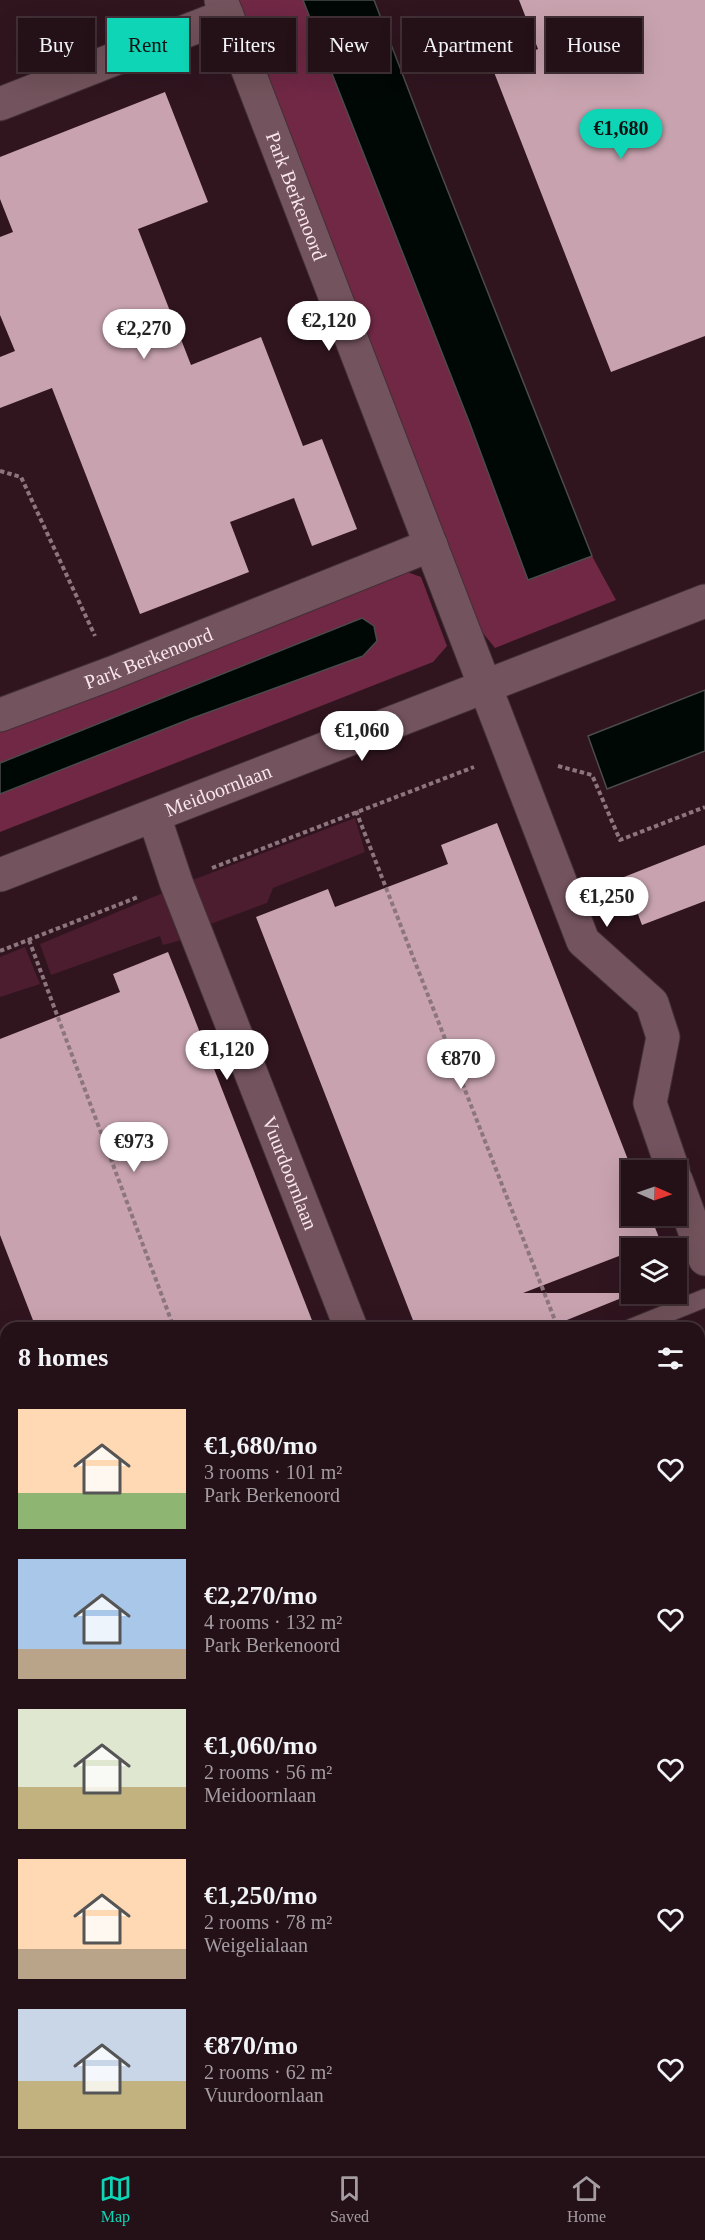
<!DOCTYPE html>
<meta charset="utf-8">
<style>
body{margin:0;font-family:"Times New Roman",serif;background:#2c1920;color:#f1f3f6;height:100vh;display:flex;flex-direction:column;font-size:22px;white-space:nowrap}
*{box-sizing:border-box;margin:0}
p{font-size:20px;color:#a39da1}
.icon{flex:none;width:33px;height:33px;fill:none;stroke:currentColor;stroke-width:2;stroke-linecap:round;stroke-linejoin:round}
.map{position:relative;flex:1;overflow:hidden}
.side{position:absolute;left:0px;top:1322px;width:705px;height:836px;display:flex;flex-direction:column;background:#241017;border-radius:18px 18px 0 0;box-shadow:0 6px 24px #0002,0 0 0 2px #413036}
.side>*{flex:none}
.banner{position:absolute;left:18px;top:18px;width:669px;height:54px;display:flex;gap:12px}
.needle{width:39px;rotate:92deg}
.buttons{position:absolute;left:621px;top:1160px;display:grid;gap:12px}
.buttons a{display:grid;place-items:center;width:66px;height:66px;border-radius:0px;background:#241017;box-shadow:0 6px 24px #0002,0 0 0 2px #413036;font-size:30px}
.price{position:absolute;translate:-50% -51px;padding:0 14px;border-radius:21px;background:#fff;color:#222;font-size:20px;line-height:39px;filter:drop-shadow(0 2px 3px #0008)}
.price::after{content:'';position:absolute;left:50%;top:36px;width:18px;height:14px;margin-left:-9px;background:inherit;clip-path:polygon(0 0,100% 0,50% 100%)}
.price.selected{background:#0ed5b5;color:#111}
ul{padding:0;list-style:none}
li{display:flex;align-items:center;gap:18px;height:150px;padding:0 18px}
li span{display:grid;place-items:center;flex:none;width:168px;height:120px;border-radius:0px;color:#555}
li>.icon{margin-inline-start:auto}
span .icon{width:72px;height:72px;fill:#fffc;stroke-width:1}
li b{font-size:26px}
h2{display:flex;justify-content:space-between;align-items:center;height:72px;padding:0 18px;font-size:26px}
.tag{padding:0 21px;border-radius:0px;background:#241017;box-shadow:0 6px 24px #0002,0 0 0 2px #413036;font-size:21px;line-height:54px}
.tag.selected{background:#0ed5b5;color:#111}
.tab-bar{display:flex;justify-content:space-around;align-items:center;height:84px;border-top:2px solid #413036;background:#241017;font-size:16px;color:#a39da1}
.tab-bar a{display:grid;justify-items:center;gap:3px}
.tab-bar .selected{color:#0ed5b5}
.map>svg:first-child{display:block}
</style>
<div class="map">
<svg width="705" height="2156" viewBox="0 0 705 2156">
<rect width="100%" height="100%" fill="#30151f"/>
<path fill="#4c1c2f" d="M355,818L365,852L273,888L267,903L208,925L190,881Z
M163,893L182,940L163,945L160,936L51,975L40,944Z
M25,947L40,984L0,997V957Z"/>
<path fill="#702845" d="M239,0H303L470,424L528,580L592,556L616,600L495,648L482,632Z
M402,570L421,577L447,646L433,662L0,832V728Z
M705,1795V1946L699,1950V1798Z
M225,2151H399L392,2156H212Z"/>
<path fill="#000806" stroke="#4b4b4b" stroke-width="1.5" d="M303,0H374L430,146L592,556L528,580L470,424Z
M362,618L374,626L377,641L363,656L190,719L0,794V763Z
M705,690V751L607,789L588,736Z
M705,2125V2151L698,2156H663L670,2151H699V2130Z"/>
<path fill="#c8a3af" d="M519,0H705V336L611,372L492,67L538,49Z
M165,92L208,202L138,229L191,365L261,337L303,446L322,439L357,529L312,546L294,498L230,522L249,572L140,614L52,388L0,408V357L15,351L0,315V237L13,232L0,199V157Z
M497,823L632,1170V1215H650L660,1240L638,1248H632V1251L523,1293H628L629,1295L547,1328H416L256,917L328,889L335,907L448,864L441,845Z
M705,845V901L642,925L624,877Z
M168,952L188,1002L315,1328H36L0,1235V1039L120,992L113,974Z"/>
<g fill="none" stroke-linecap="round" stroke-linejoin="round">
<defs>
<path id="service" d="M631,1328L705,1298
M0,2113L6,2110"/>
<g id="minor">
<path id="s1" d="M221,0L583,941L652,1003L663,1037L650,1103L673,1170"/>
<path d="M0,104L227,15"/>
<path id="s2" d="M0,715L112,673L431,545"/>
<path id="s3" d="M154,816L176,882L351,1328"/>
<path d="M676,1180L705,1259"/>
<path d="M0,1400L6,1415"/>
<path d="M699,1769L705,1767"/>
<path d="M140,2156L153,2151"/>
</g>
<g id="tertiary">
<path id="s4" d="M0,875L705,601"/>
</g>
</defs>
<use href="#service" stroke="#433036" stroke-width="20"/>
<use href="#minor" stroke="#433036" stroke-width="35"/>
<use href="#tertiary" stroke="#433036" stroke-width="35"/>
<path stroke="#8d757e" stroke-width="4" stroke-dasharray="4.5 3" stroke-linecap="butt" d="M0,471L21,477L95,636
M558,766L592,775L620,840L705,807
M356,811L558,1328
M212,868L474,767
M29,940L174,1328
M0,951L138,897
M0,1517L6,1515
M699,1892L705,1887
M0,1926L6,1942
M279,2151L281,2156
M314,2156L322,2151"/>
<use href="#service" stroke="#73535d" stroke-width="18"/>
<use href="#minor" stroke="#73535d" stroke-width="33"/>
<use href="#tertiary" stroke="#73535d" stroke-width="33"/>
<path stroke="#988189" stroke-width="1.5" d="M699,2038L705,2033
M699,2072L705,2068
M525,2156L532,2151
M574,2156L582,2151"/>
</g>
<g text-anchor="middle" stroke-width="6" stroke-linejoin="round" paint-order="stroke">
<g font-size="20" fill="#f9e6ec" stroke="#30151f">
<text dy="7" stroke="none"><textPath href="#s1" startOffset="210">Park Berkenoord</textPath></text>
<text dy="7" stroke="none"><textPath href="#s2" startOffset="159">Park Berkenoord</textPath></text>
<text dy="7" stroke="none"><textPath href="#s4" startOffset="234">Meidoornlaan</textPath></text>
<text dy="7" stroke="none"><textPath href="#s3" startOffset="382">Vuurdoornlaan</textPath></text>
</g>
</g>
</svg>
<div class="buttons">
<a><svg class="needle" viewBox="-14 -14 28 28"><path d="M0-13l5 13h-10z" fill="#e53935"/><path d="M0 13l5-13h-10z" fill="#a39da1"/></svg></a>
<a><svg class="icon" aria-label="layers" viewBox="0 0 24 24"><path d="M12 4l9 5-9 5-9-5zM3 14l9 5 9-5"/></svg></a>
</div>
<b class="price selected" style="left:621px;top:160px">€1,680</b>
<b class="price" style="left:329px;top:352px">€2,120</b>
<b class="price" style="left:144px;top:360px">€2,270</b>
<b class="price" style="left:362px;top:762px">€1,060</b>
<b class="price" style="left:607px;top:928px">€1,250</b>
<b class="price" style="left:227px;top:1081px">€1,120</b>
<b class="price" style="left:461px;top:1090px">€870</b>
<b class="price" style="left:134px;top:1173px">€973</b>
<div class="banner">
<a class="tag">Buy</a>
<a class="tag selected">Rent</a>
<a class="tag">Filters</a>
<a class="tag">New</a>
<a class="tag">Apartment</a>
<a class="tag">House</a>
</div>
<section class="side">
<h2>8 homes<svg class="icon" aria-label="filters" viewBox="0 0 24 24"><path d="M4 7h16M4 17h16"/><circle cx="9" cy="7" r="2"/><circle cx="15" cy="17" r="2"/></svg></h2>
<ul>
<li><span style="background:linear-gradient(#ffd9b3 70%,#8fb573 0)"><svg class="icon" aria-label="home" viewBox="0 0 24 24"><path d="M3 11l9-7 9 7M6 9v11h12V9"/></svg></span><div><b>€1,680/mo</b><p>3 rooms · 101 m²</p><p>Park Berkenoord</p></div><svg class="icon" aria-label="heart" viewBox="0 0 24 24"><path d="M12 20l-8-8c-3-5 5-10 8-4 3-6 11-1 8 4z"/></svg></li>
<li><span style="background:linear-gradient(#a9c7e8 75%,#b9a48a 0)"><svg class="icon" aria-label="home" viewBox="0 0 24 24"><path d="M3 11l9-7 9 7M6 9v11h12V9"/></svg></span><div><b>€2,270/mo</b><p>4 rooms · 132 m²</p><p>Park Berkenoord</p></div><svg class="icon" aria-label="heart" viewBox="0 0 24 24"><path d="M12 20l-8-8c-3-5 5-10 8-4 3-6 11-1 8 4z"/></svg></li>
<li><span style="background:linear-gradient(#dfe7d0 65%,#c2b280 0)"><svg class="icon" aria-label="home" viewBox="0 0 24 24"><path d="M3 11l9-7 9 7M6 9v11h12V9"/></svg></span><div><b>€1,060/mo</b><p>2 rooms · 56 m²</p><p>Meidoornlaan</p></div><svg class="icon" aria-label="heart" viewBox="0 0 24 24"><path d="M12 20l-8-8c-3-5 5-10 8-4 3-6 11-1 8 4z"/></svg></li>
<li><span style="background:linear-gradient(#ffd9b3 75%,#b9a48a 0)"><svg class="icon" aria-label="home" viewBox="0 0 24 24"><path d="M3 11l9-7 9 7M6 9v11h12V9"/></svg></span><div><b>€1,250/mo</b><p>2 rooms · 78 m²</p><p>Weigelialaan</p></div><svg class="icon" aria-label="heart" viewBox="0 0 24 24"><path d="M12 20l-8-8c-3-5 5-10 8-4 3-6 11-1 8 4z"/></svg></li>
<li><span style="background:linear-gradient(#c9d6e8 60%,#c2b280 0)"><svg class="icon" aria-label="home" viewBox="0 0 24 24"><path d="M3 11l9-7 9 7M6 9v11h12V9"/></svg></span><div><b>€870/mo</b><p>2 rooms · 62 m²</p><p>Vuurdoornlaan</p></div><svg class="icon" aria-label="heart" viewBox="0 0 24 24"><path d="M12 20l-8-8c-3-5 5-10 8-4 3-6 11-1 8 4z"/></svg></li>
</ul>
</section>
</div>
<nav class="tab-bar">
<a class="selected"><svg class="icon" aria-label="map" viewBox="0 0 24 24"><path d="M3 6l6-2 6 2 6-2v14l-6 2-6-2-6 2zM9 4v14M15 6v14"/></svg>Map</a>
<a><svg class="icon" aria-label="saved" viewBox="0 0 24 24"><path d="M7 4h10v16l-5-4-5 4z"/></svg>Saved</a>
<a><svg class="icon" aria-label="home" viewBox="0 0 24 24"><path d="M3 11l9-7 9 7M6 9v11h12V9"/></svg>Home</a>
</nav>
